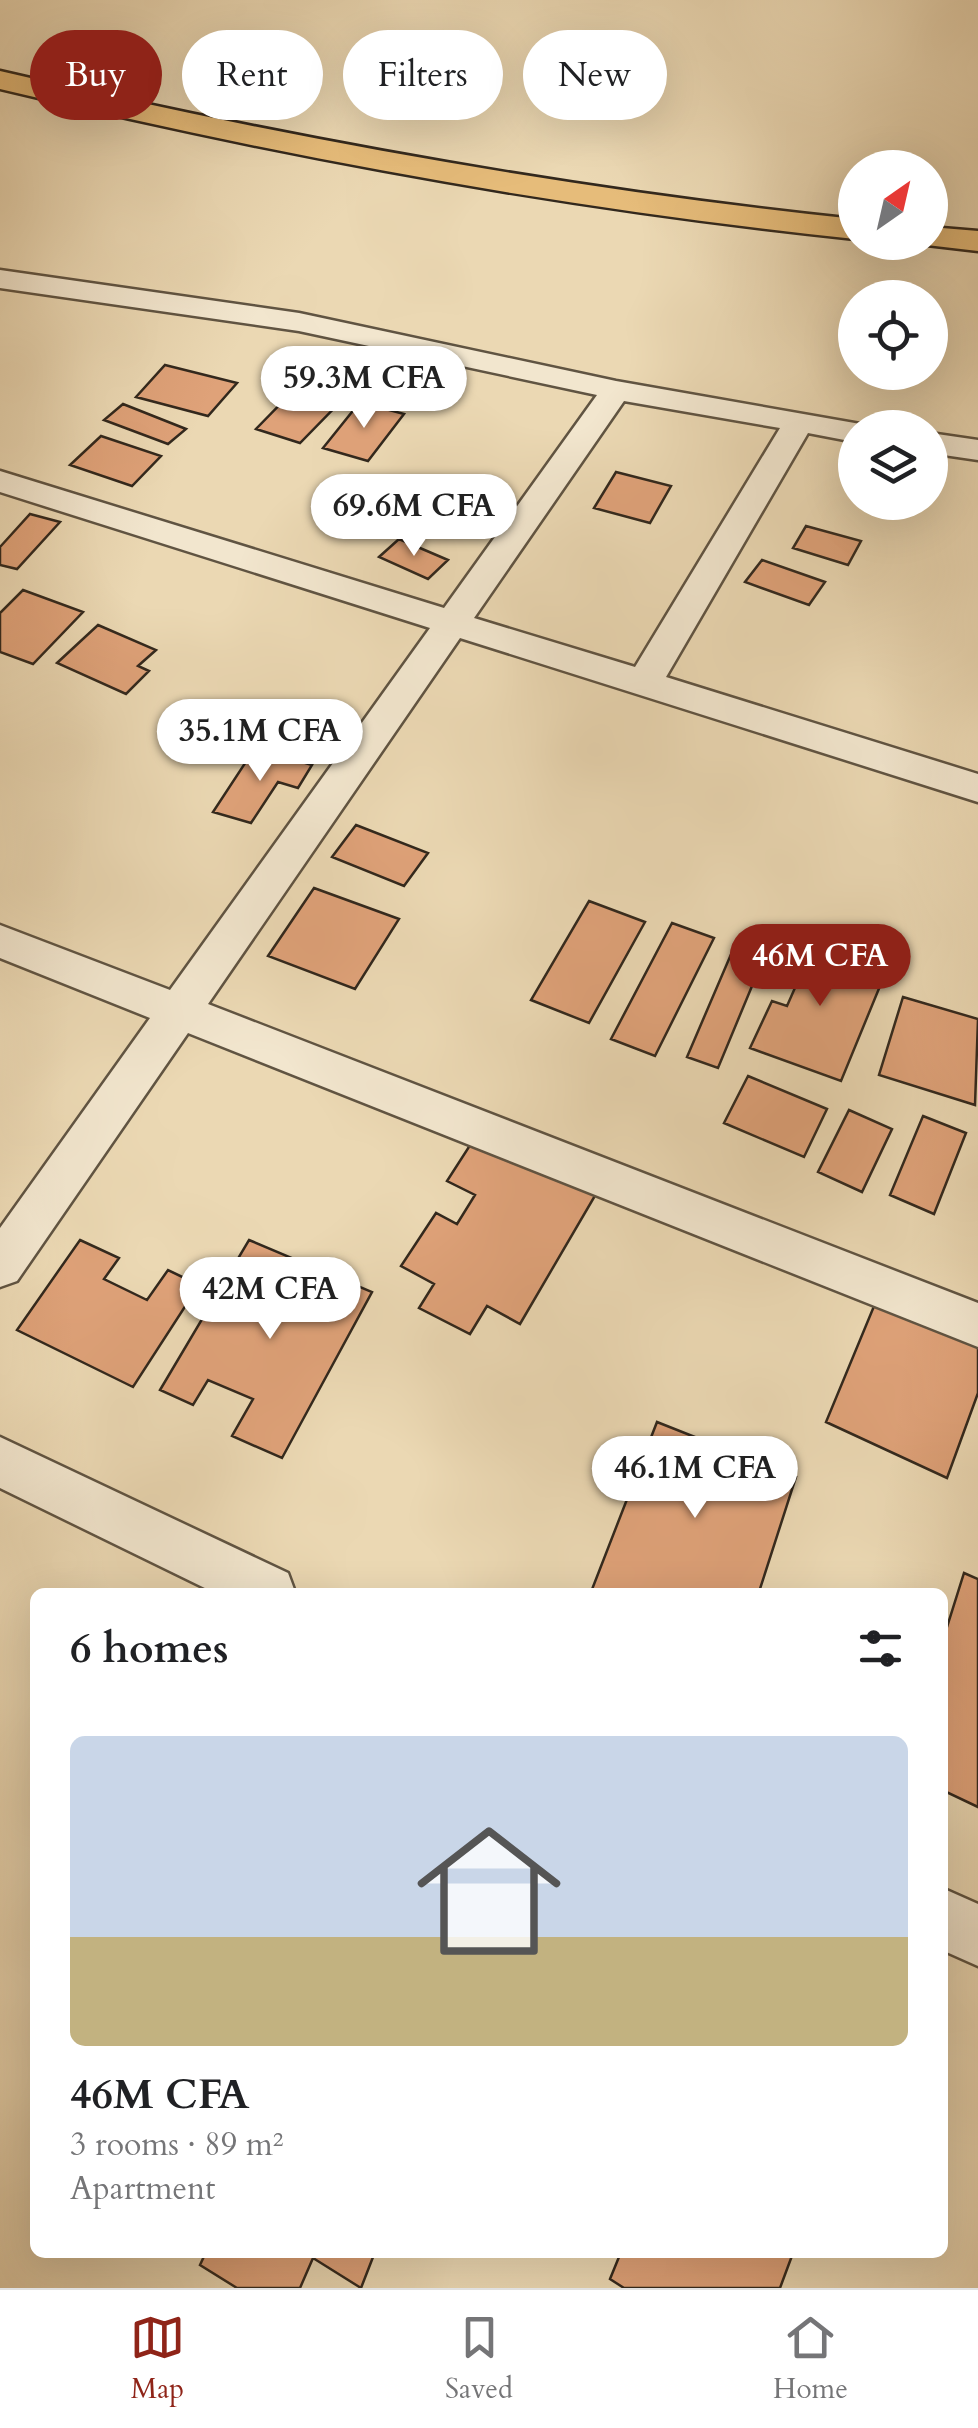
<!DOCTYPE html>
<meta charset="utf-8">
<style>
body{margin:0;font-family:Cardo,serif;background:#f2f2f2;color:#202124;height:100vh;display:flex;flex-direction:column;font-size:38px;white-space:nowrap}
*{box-sizing:border-box;margin:0}
p{font-size:32px;color:#757577}
.icon{flex:none;width:55px;height:55px;fill:none;stroke:currentColor;stroke-width:2;stroke-linecap:round;stroke-linejoin:round}
.map{position:relative;flex:1;overflow:hidden}
.details{position:absolute;left:30px;top:1588px;width:918px;height:670px;display:flex;flex-direction:column;background:#fff;border-radius:15px;box-shadow:0 10px 40px #0002}
.details>*{flex:none}
.hud{position:absolute;left:30px;top:30px;width:920px;height:90px;display:flex;gap:20px}
.needle{width:65px;rotate:34deg}
.fabs{position:absolute;left:838px;top:150px;display:grid;gap:20px}
.fabs a{display:grid;place-items:center;width:110px;height:110px;border-radius:50%;background:#fff;box-shadow:0 10px 40px #0002;font-size:50px}
.price{position:absolute;translate:-50% -85px;padding:0 22px;border-radius:35px;background:#fff;color:#222;font-size:32px;line-height:65px;filter:drop-shadow(0 2px 5px #0008)}
.price::after{content:'';position:absolute;left:50%;top:60px;width:30px;height:22px;margin-left:-15px;background:inherit;clip-path:polygon(0 0,100% 0,50% 100%)}
.price.active{background:#8f2418;color:#fff}
ul{padding:0;list-style:none}
li{display:grid;align-content:center;gap:20px;height:530px;padding:0 40px}
li+li{border-top:2px solid #e0e0e0}
li span{display:grid;place-items:center;height:310px;border-radius:15px;color:#555}
li>.icon{margin-inline-start:auto}
span .icon{width:180px;height:180px;fill:#fffc;stroke-width:1}
li b{font-size:42px}
h2{display:flex;justify-content:space-between;align-items:center;height:120px;padding:0 40px;font-size:42px}
.pill{padding:0 35px;border-radius:45px;background:#fff;box-shadow:0 10px 40px #0002;font-size:35px;line-height:90px}
.pill.active{background:#8f2418;color:#fff}
.tabs{display:flex;justify-content:space-around;align-items:center;height:140px;border-top:2px solid #e0e0e0;background:#fff;font-size:28px;color:#757577}
.tabs a{display:grid;justify-items:center;gap:5px}
.tabs .active{color:#8f2418}
.map>svg:first-child{display:block}
</style>
<div class="map">
<svg width="978" height="2288" viewBox="0 0 978 2288">
<rect width="100%" height="100%" fill="#ebd8b3"/>
<filter id="stains"><feTurbulence type="fractalNoise" baseFrequency=".002" numOctaves="4"/><feColorMatrix values="0 0 0 0 .2 0 0 0 0 .09 0 0 0 0 .02 0 0 0 .5 -.17"/></filter>
<radialGradient id="worn" r=".72"><stop offset=".6" stop-color="#630" stop-opacity="0"/><stop offset="1" stop-color="#630" stop-opacity=".3"/></radialGradient>
<path fill="#dfa279" stroke="#32281d" stroke-width="2.5" d="M165,365L237,383L208,416L136,397Z
M300,384L344,398L300,443L256,429Z
M360,402L404,414L368,461L323,448Z
M123,404L186,429L168,444L104,420Z
M101,436L161,456L132,486L70,465Z
M616,472L671,486L650,523L594,508Z
M30,514L60,522L17,569L0,565V547Z
M806,526L861,541L848,565L793,548Z
M399,539L448,560L428,579L379,557Z
M762,560L825,582L809,605L745,582Z
M23,590L83,612L33,664L0,652V613Z
M98,625L156,650L138,666L149,671L126,694L57,663Z
M255,748L312,765L298,788L278,782L251,823L213,812Z
M356,825L428,853L404,886L332,857Z
M314,888L399,919L355,989L268,956Z
M589,901L645,922L589,1023L531,1000Z
M672,923L714,938L655,1056L611,1039Z
M793,937L887,969L841,1081L750,1048L772,1001L787,1006L798,981L776,973Z
M732,952L762,962L718,1068L687,1057Z
M903,997L978,1019L975,1105L879,1075Z
M748,1076L827,1109L804,1157L724,1123Z
M849,1110L892,1129L862,1192L818,1172Z
M923,1116L966,1133L934,1214L890,1195Z
M483,1125L603,1182L520,1324L487,1306L470,1334L419,1308L434,1284L401,1266L436,1213L457,1224L475,1195L447,1181Z
M80,1240L119,1258L104,1279L147,1300L168,1270L199,1285L133,1387L17,1330Z
M249,1240L372,1292L282,1458L232,1436L253,1399L208,1380L193,1405L160,1390Z
M889,1270L978,1309V1393L947,1478L826,1422Z
M657,1422L796,1477L759,1592H591Z
M964,1573L978,1579V1807L942,1790V1643Z
M206,2252H375L361,2288L313,2258L300,2288H237L200,2265Z
M621,2252H791L793,2253L780,2288H624L610,2279Z"/>
<g fill="none" stroke-linecap="round" stroke-linejoin="round">
<defs>
<path id="street" d="M0,270L299,313L616,381L866,425L855,428V442L808,433L666,677L978,774V802L460,638L208,1004L978,1303V1347L188,1033L17,1281L0,1287V1228L150,1018L0,958V925L170,990L430,628L0,492V471L444,608L597,395L299,331L0,288ZM624,401L780,428L635,667L474,618Z
M930,433L978,440V460L930,453Z
M0,1437L288,1573L295,1592H213L0,1488Z
M942,1888L978,1904V1966L942,1950Z"/>
<path id="highway" d="M0,71C283,137 566,189 855,219V239C566,209 283,157 0,89Z
M930,227L978,231V251L918,244L930,242Z"/>
</defs>
<use href="#street" stroke="#605442" stroke-width="5"/>
<use href="#highway" stroke="#32281d" stroke-width="5"/>
<use href="#street" fill="#f2e6ce" fill-rule="evenodd"/>
<use href="#highway" fill="#e6bc7a" fill-rule="evenodd"/>
</g>
<rect width="100%" height="100%" filter="url(#stains)"/>
<rect width="100%" height="100%" fill="url(#worn)"/>
</svg>
<div class="fabs">
<a><svg class="needle" viewBox="-14 -14 28 28"><path d="M0-13l5 13h-10z" fill="#e53935"/><path d="M0 13l5-13h-10z" fill="#757577"/></svg></a>
<a><svg class="icon" aria-label="locate" viewBox="0 0 24 24"><circle cx="12" cy="12" r="6"/><path d="M12 2v4M12 18v4M2 12h4M18 12h4"/></svg></a>
<a><svg class="icon" aria-label="layers" viewBox="0 0 24 24"><path d="M12 4l9 5-9 5-9-5zM3 14l9 5 9-5"/></svg></a>
</div>
<b class="price" style="left:364px;top:431px">59.3M CFA</b>
<b class="price" style="left:414px;top:559px">69.6M CFA</b>
<b class="price" style="left:260px;top:784px">35.1M CFA</b>
<b class="price active" style="left:820px;top:1009px">46M CFA</b>
<b class="price" style="left:270px;top:1342px">42M CFA</b>
<b class="price" style="left:695px;top:1521px">46.1M CFA</b>
<div class="hud">
<a class="pill active">Buy</a>
<a class="pill">Rent</a>
<a class="pill">Filters</a>
<a class="pill">New</a>
</div>
<section class="details">
<h2>6 homes<svg class="icon" aria-label="filters" viewBox="0 0 24 24"><path d="M4 7h16M4 17h16"/><circle cx="9" cy="7" r="2"/><circle cx="15" cy="17" r="2"/></svg></h2>
<ul>
<li><span style="background:linear-gradient(#c9d6e8 65%,#c2b280 0)"><svg class="icon" aria-label="home" viewBox="0 0 24 24"><path d="M3 11l9-7 9 7M6 9v11h12V9"/></svg></span><div><b>46M CFA</b><p>3 rooms · 89 m²</p><p>Apartment</p></div></li>
</ul>
</section>
</div>
<nav class="tabs">
<a class="active"><svg class="icon" aria-label="map" viewBox="0 0 24 24"><path d="M3 6l6-2 6 2 6-2v14l-6 2-6-2-6 2zM9 4v14M15 6v14"/></svg>Map</a>
<a><svg class="icon" aria-label="saved" viewBox="0 0 24 24"><path d="M7 4h10v16l-5-4-5 4z"/></svg>Saved</a>
<a><svg class="icon" aria-label="home" viewBox="0 0 24 24"><path d="M3 11l9-7 9 7M6 9v11h12V9"/></svg>Home</a>
</nav>
